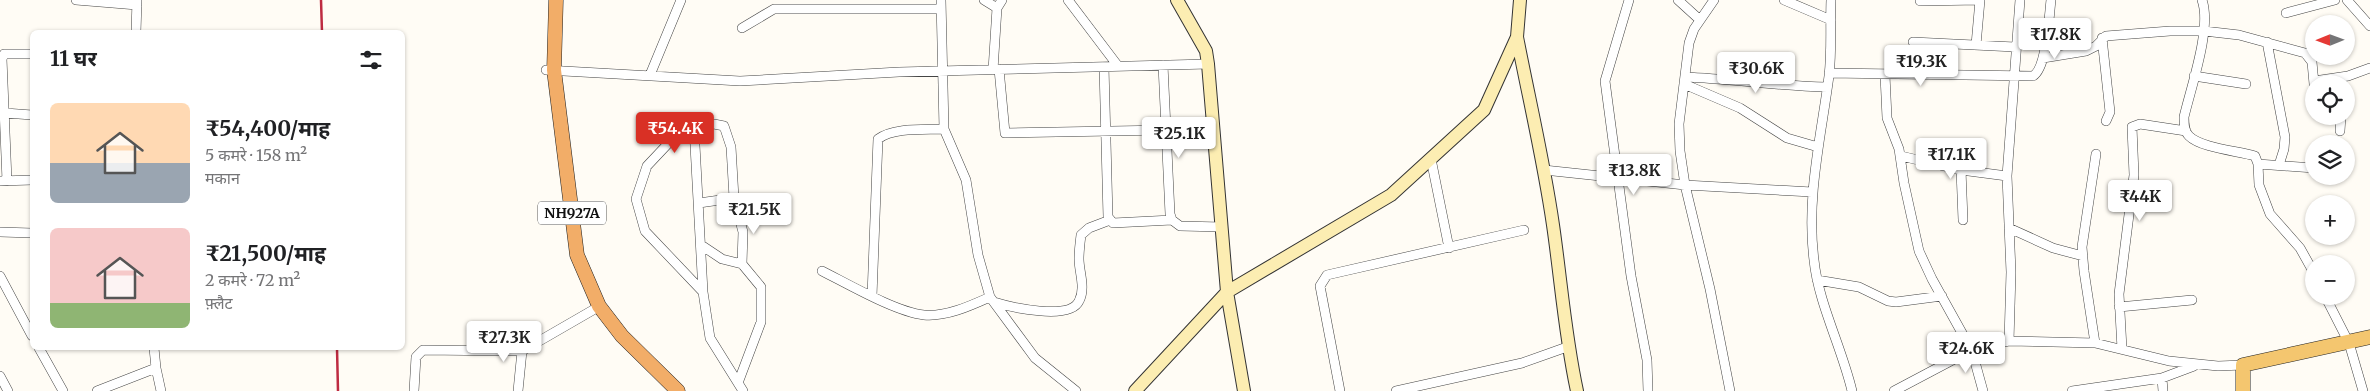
<!DOCTYPE html>
<html lang="hi">
<meta charset="utf-8">
<style>
body{margin:0;font-family:Merriweather,"Noto Sans Devanagari",serif;background:#f6f6f6;color:#202124;height:100vh;display:flex;flex-direction:column;font-size:19px;white-space:nowrap}
*{box-sizing:border-box;margin:0}
p{font-size:16px;color:#757577}
.icon{flex:none;width:28px;height:28px;fill:none;stroke:currentColor;stroke-width:2;stroke-linecap:round;stroke-linejoin:round}
.map{position:relative;flex:1;overflow:hidden}
.sheet{position:absolute;left:30px;top:30px;width:375px;height:320px;display:flex;flex-direction:column;background:#fff;border-radius:8px;box-shadow:0 1px 4px #0004}
.sheet>*{flex:none}
.needle{width:32px;rotate:269deg}
.buttons{position:absolute;left:2305px;top:15px;display:grid;gap:10px}
.buttons a{display:grid;place-items:center;width:50px;height:50px;border-radius:50%;background:#fff;box-shadow:0 1px 4px #0004;font-size:25px}
.price{position:absolute;translate:-50% -42px;padding:0 11px;border-radius:5px;background:#fff;color:#222;font-size:16px;line-height:32px;filter:drop-shadow(0 1px 2px #0008)}
.price::after{content:'';position:absolute;left:50%;top:30px;width:15px;height:11px;margin-left:-8px;background:inherit;clip-path:polygon(0 0,100% 0,50% 100%)}
.price.on{background:#d93025;color:#fff}
ul{padding:0;list-style:none}
li{display:flex;align-items:center;gap:15px;height:125px;padding:0 20px}
li span{display:grid;place-items:center;flex:none;width:140px;height:100px;border-radius:8px;color:#555}
li>.icon{margin-inline-start:auto}
span .icon{width:60px;height:60px;fill:#fffc;stroke-width:1}
li b{font-size:21px}
h2{display:flex;justify-content:space-between;align-items:center;height:60px;padding:0 20px;font-size:21px}
.map>svg:first-child{display:block}
</style>
<div class="map">
<svg width="2370" height="391" viewBox="0 0 2370 391">
<rect width="100%" height="100%" fill="#fffcf5"/>
<g fill="none" stroke-linecap="round" stroke-linejoin="round">
<defs>
<path id="minor" d="M76,0L137,5
M941,0L944,129L966,180L978,255L990,297L1035,358L1076,391
M984,0L997,8
M1068,0L1118,66
M1629,0L1605,81L1631,276L1647,360L1648,391
M1678,0L1700,20
M1714,0L1694,29L1689,43L1679,124L1680,151L1685,185L1710,289L1730,391
M1784,0L1831,20
M1831,0C1830,25 1832,51 1829,76C1821,137 1806,198 1814,260C1818,302 1842,348 1852,391
M2202,0C2212,28 2191,87 2184,117C2184,124 2184,131 2189,136C2201,148 2238,151 2255,156L2258,164L2259,185L2270,214L2300,248L2314,273
M2347,0L2370,26
M1920,1L1980,0
M2286,13L2335,0
M742,28L774,9H940
M136,32L137,0
M2102,38L2110,112L2106,121
M1913,42L2015,47
M2267,42L2285,137L2284,149L2279,165
M1976,45L1980,0
M2043,58L2086,51L2096,46L2106,36L2170,31H2204L2239,35L2305,53L2312,62L2314,84
M1163,65L1170,214L1172,220L1180,226L1222,227
M1104,67L1108,217L1113,223L1172,220
M999,69L1005,133L1166,130
M546,70L740,81L899,72L1208,64
M993,70L997,8L1002,0
M1829,73L2033,76C2047,68 2049,16 2051,0
M650,75L681,0
M1885,75L1887,118L1899,149L1904,183L1919,251L1932,279L1972,351L1983,391
M2194,76L2246,84
M1685,77C1733,79 1779,86 1827,87
M2314,81L2348,76L2370,68
M1684,84L1740,108L1787,138L1818,147
M5,113L32,115
M694,127L714,124L724,126L731,147L734,198L743,232L742,264L761,287V322L738,383
M2340,131L2341,116
M1901,156L1961,170L2007,176
M1431,159L1449,248
M2258,164L2314,168
M1544,170L1685,185L1812,192
M1961,170L1963,220
M0,181L32,180
M7,181L2,59L4,54H32
M699,203L734,198
M2009,228L2053,248L2083,256
M0,232L32,233
M701,245L722,259L742,264
M822,271C848,284 896,312 924,315C946,317 970,306 990,297
M0,276L32,336
M1817,280L1859,287L1888,301L1896,302L1942,296
M703,292L645,231L636,199L647,166L679,132L694,127L703,292L710,338L743,391
M872,296L878,139C894,127 925,130 944,129
M2325,296L2349,343L2363,391
M994,302C1010,307 1070,321 1079,301C1086,288 1079,272 1079,259C1079,251 1080,243 1081,235L1089,228L1110,220
M2119,307L2192,300
M2009,341L2011,272L2007,176L2020,0
M2095,343L2084,271L2082,247L2096,154
M39,348L63,391
M154,348L156,368
M2122,349L2119,294L2134,175L2132,127L2140,124L2186,131
M0,376L8,391
M2162,378L2163,391
M97,391L156,368L161,391
M414,391L416,357L423,350L522,351L593,310
M518,391L522,351
M1340,391L1320,286L1327,275L1524,230
M1396,391L1522,363L1567,347
M1894,391L1962,355L1984,346L2009,341L2095,343L2169,361L2218,366L2243,365
M2072,391L2162,378L2194,366"/>
<path id="secondary" d="M1177,0L1206,51L1208,64L1227,292L1244,391
M1517,37C1529,99 1544,162 1553,225C1561,280 1565,336 1577,391
M1135,391L1227,292L1391,195L1484,110L1517,37L1520,0"/>
<path id="primary" d="M2243,391V365L2370,337"/>
<path id="trunk" d="M556,0L554,70L577,255L599,306L622,336L678,391"/>
</defs>
<use href="#minor" stroke="#444" stroke-width="10"/>
<use href="#secondary" stroke="#333" stroke-width="14"/>
<use href="#primary" stroke="#222" stroke-width="15"/>
<use href="#trunk" stroke="#222" stroke-width="15"/>
<use href="#minor" stroke="#fff" stroke-width="9"/>
<use href="#secondary" stroke="#fcedb2" stroke-width="12"/>
<use href="#primary" stroke="#f4c66f" stroke-width="14"/>
<use href="#trunk" stroke="#f2ad68" stroke-width="14"/>
<path stroke="#be2b41" stroke-width="2.5" d="M321,0L322,32
M337,348L338,391"/>
</g>
<g text-anchor="middle" stroke-width="5" stroke-linejoin="round" paint-order="stroke">
<rect fill="#fff" stroke="#585858" stroke-width="1" x="538" y="201.5" width="68" height="23" rx="4"/>
<g font-size="14" font-weight="bold" fill="#111">
<text x="572" y="218">NH927A</text>
</g>
</g>
</svg>
<div class="buttons">
<a><svg class="needle" viewBox="-14 -14 28 28"><path d="M0-13l5 13h-10z" fill="#e53935"/><path d="M0 13l5-13h-10z" fill="#757577"/></svg></a>
<a><svg class="icon" aria-label="locate" viewBox="0 0 24 24"><circle cx="12" cy="12" r="6"/><path d="M12 2v4M12 18v4M2 12h4M18 12h4"/></svg></a>
<a><svg class="icon" aria-label="layers" viewBox="0 0 24 24"><path d="M12 4l9 5-9 5-9-5zM3 14l9 5 9-5"/></svg></a>
<a>+</a>
<a>−</a>
</div>
<b class="price" style="left:2055px;top:60px">₹17.8K</b>
<b class="price" style="left:1921px;top:87px">₹19.3K</b>
<b class="price" style="left:1756px;top:94px">₹30.6K</b>
<b class="price on" style="left:675px;top:154px">₹54.4K</b>
<b class="price" style="left:1179px;top:159px">₹25.1K</b>
<b class="price" style="left:1951px;top:180px">₹17.1K</b>
<b class="price" style="left:1634px;top:196px">₹13.8K</b>
<b class="price" style="left:2140px;top:222px">₹44K</b>
<b class="price" style="left:754px;top:235px">₹21.5K</b>
<b class="price" style="left:504px;top:363px">₹27.3K</b>
<b class="price" style="left:1966px;top:374px">₹24.6K</b>
<section class="sheet">
<h2>11 घर<svg class="icon" aria-label="filters" viewBox="0 0 24 24"><path d="M4 7h16M4 17h16"/><circle cx="9" cy="7" r="2"/><circle cx="15" cy="17" r="2"/></svg></h2>
<ul>
<li><span style="background:linear-gradient(#ffd9b3 60%,#9aa5b1 0)"><svg class="icon" aria-label="home" viewBox="0 0 24 24"><path d="M3 11l9-7 9 7M6 9v11h12V9"/></svg></span><div><b>₹54,400/माह</b><p>5 कमरे · 158 m²</p><p>मकान</p></div></li>
<li><span style="background:linear-gradient(#f6c9c9 75%,#8fb573 0)"><svg class="icon" aria-label="home" viewBox="0 0 24 24"><path d="M3 11l9-7 9 7M6 9v11h12V9"/></svg></span><div><b>₹21,500/माह</b><p>2 कमरे · 72 m²</p><p>फ़्लैट</p></div></li>
</ul>
</section>
</div>
